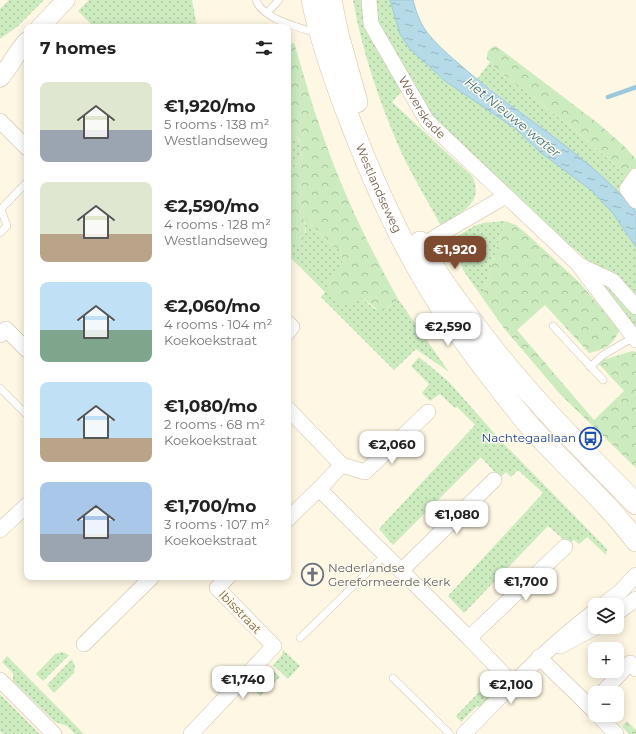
<!DOCTYPE html>
<meta charset="utf-8">
<style>
body{margin:0;font-family:Montserrat,sans-serif;background:#f6f6f6;color:#222;height:100vh;display:flex;flex-direction:column;font-size:15px;white-space:nowrap}
*{box-sizing:border-box;margin:0}
p{font-size:13px;color:#767676}
.icon{flex:none;width:22px;height:22px;fill:none;stroke:currentColor;stroke-width:2;stroke-linecap:round;stroke-linejoin:round}
.map{position:relative;flex:1;overflow:hidden}
.side{position:absolute;left:24px;top:24px;width:267px;height:556px;display:flex;flex-direction:column;background:#fff;border-radius:8px;box-shadow:0 2px 10px #0003}
.side>*{flex:none}
.buttons{position:absolute;left:588px;top:598px;display:grid;gap:8px}
.buttons a{display:grid;place-items:center;width:36px;height:36px;border-radius:8px;background:#fff;box-shadow:0 2px 10px #0003;font-size:20px}
.price{position:absolute;translate:-50% -34px;padding:0 9px;border-radius:8px;background:#fff;color:#222;font-size:13px;line-height:26px;filter:drop-shadow(0 1px 2px #0008)}
.price::after{content:'';position:absolute;left:50%;top:24px;width:12px;height:9px;margin-left:-6px;background:inherit;clip-path:polygon(0 0,100% 0,50% 100%)}
.price.selected{background:#7e4b30;color:#fff}
ul{padding:0;list-style:none}
li{display:flex;align-items:center;gap:12px;height:100px;padding:0 16px}
li span{display:grid;place-items:center;flex:none;width:112px;height:80px;border-radius:8px;color:#555}
li>.icon{margin-inline-start:auto}
span .icon{width:48px;height:48px;fill:#fffc;stroke-width:1}
li b{font-size:17px}
h2{display:flex;justify-content:space-between;align-items:center;height:48px;padding:0 16px;font-size:17px}
.map>svg:first-child{display:block}
</style>
<div class="map">
<svg width="636" height="734" viewBox="0 0 636 734">
<defs>
<pattern id="grass-dots" width="8" height="8" patternUnits="userSpaceOnUse"><rect width="8" height="8" fill="#ccecc0"/><path d="M2 2h.1M6 6h.1" fill="none" stroke="#aac29e" stroke-width="1.8" stroke-linecap="round"/></pattern>
<pattern id="forest-crowns" width="20" height="18" patternUnits="userSpaceOnUse"><rect width="20" height="18" fill="#ccecc0"/><path d="M2 6a3 3 0 1 1 6 0M12 15a3 3 0 1 1 6 0" fill="none" stroke="#aac29e"/></pattern>
<pattern id="water-ripples" width="26" height="14" patternUnits="userSpaceOnUse"><rect width="26" height="14" fill="#b6dbe8"/><path d="M2 4q2-2 4 0t4 0M15 11q2-2 4 0t4 0" fill="none" stroke="#99b5be"/></pattern>
</defs>
<rect width="100%" height="100%" fill="#fef7e3"/>
<path fill="url(#grass-dots)" d="M9,0H44L17,27L0,39V9Z
M89,0H192L197,27H94L78,11Z
M353,0H364L404,89L392,102L472,176C486,203 459,213 441,226C427,199 410,173 398,145C378,98 362,50 353,0Z
M372,0H390L400,34L410,49L445,81L516,129L540,152L591,190L612,212L636,247V304L575,249L571,247L450,134L430,113L381,35Z
M490,62L495,68C543,106 594,141 636,187V213L625,199L580,157L477,79Z
M288,130C291,133 296,136 298,139C309,151 296,165 288,174Z
M302,215L331,244L340,250L342,257V266L337,272L355,298H362L375,309L385,310L398,299L449,372L416,349L394,370L321,297L325,292L288,255V240H289L306,233L305,224Z
M505,221L482,297L463,270L456,251L448,242L474,226L483,223Z
M592,274L605,282L636,313V329Z
M419,357L448,381L503,443L607,549L606,555L587,537L579,544L574,540L569,544L548,526L464,613L448,596L543,493L518,470L511,477L506,472L500,478L481,457L393,545L379,529L475,425L457,407L455,408L440,394L430,401L422,393L429,384L411,366Z
M283,650L300,666L288,679L273,665L282,655Z
M62,652L69,655L43,681L36,674L55,654Z
M7,656L84,734H75L67,726L55,722L13,681V673L2,662Z
M72,659L75,667L74,673L54,693L47,685Z
M270,667L280,677L260,696L251,687Z
M485,686L491,693L497,688V689L482,706L476,707L461,722L456,716Z
M0,694L40,734H3L0,731Z"/>
<path fill="url(#forest-crowns)" d="M294,43C303,72 311,102 321,130C341,189 368,245 398,299C376,318 383,311 362,298H355L349,304H341C334,298 327,290 327,280L342,266V257L340,250L331,244L303,216C305,226 308,234 300,243H294L288,240V174L298,162L302,154L301,144L299,139L288,130V104L289,103L288,44Z
M496,46L599,124L624,146L636,159V187C594,141 543,106 495,68L487,59C487,52 488,48 496,46Z
M505,221L516,225L528,235L580,283L620,330C611,346 607,349 589,353L545,305L517,330L594,420L624,391L599,364L603,360L632,351L636,352V468L560,394L503,327L482,297Z
M627,721L636,730V734H629L622,727Z"/>
<path fill="url(#water-ripples)" stroke="#9bc9db" d="M390,0H413C416,11 419,21 426,31C438,47 456,61 472,75C517,113 568,143 610,184C616,190 634,206 636,214C636,220 636,239 636,247L612,212L591,190L540,152L516,129L445,81L410,49L400,34Z"/>
<g fill="none" stroke-linecap="round" stroke-linejoin="round">
<path stroke="#9bc9db" stroke-width="4.5" d="M608,97L636,87"/>
<defs>
<path id="service" d="M256,0C262,19 300,28 317,33
M267,13L279,0
M0,233L7,226L1,209L27,182
M553,326L603,380
M590,367L603,355L634,337
M0,388L27,415
M300,638L385,555
M393,678L450,734"/>
<g id="minor">
<path id="s1" d="M369,0L371,24L427,121L577,263L636,340"/>
<path d="M0,121L27,148"/>
<path d="M636,176L627,189L636,201"/>
<path d="M415,252L437,236L506,196"/>
<path d="M579,265L613,281L636,307"/>
<path d="M288,323L292,327L288,332"/>
<path d="M0,335L6,329L27,350"/>
<path d="M288,409L342,465"/>
<path d="M342,465L365,472L428,412"/>
<path d="M319,489L469,638L513,684"/>
<path d="M288,519L319,489L342,465"/>
<path d="M0,530L27,505"/>
<path d="M401,571L494,480"/>
<path d="M603,605L620,592L636,575"/>
<path d="M617,613L636,599"/>
<path d="M469,638L565,547"/>
<path d="M84,644L152,577"/>
<path d="M560,646L596,627"/>
<path d="M539,657L595,712"/>
<path d="M0,680L54,734"/>
<path d="M602,693L630,663L636,669"/>
<path d="M598,715L616,734"/>
<path d="M191,734L274,646L217,588L228,577"/>
<path d="M464,734C507,690 546,648 595,611"/>
</g>
<path id="tertiary" d="M40,27L66,0
M0,78C11,66 16,52 27,41"/>
<g id="secondary">
<path id="s2" d="M312,0C321,43 336,85 352,126C374,183 400,241 432,293C459,337 491,378 523,418C559,461 603,497 636,541"/>
<path d="M331,0L338,34L357,102"/>
<path d="M420,242C432,267 449,290 466,313C516,383 576,443 636,504"/>
</g>
</defs>
<use href="#service" stroke="#d0bfa9" stroke-width="8"/>
<use href="#minor" stroke="#d0bfa9" stroke-width="16"/>
<use href="#tertiary" stroke="#d0bfa9" stroke-width="19"/>
<use href="#secondary" stroke="#d5c2a8" stroke-width="22"/>
<use href="#service" stroke="#fff" stroke-width="7"/>
<use href="#minor" stroke="#fff" stroke-width="15"/>
<use href="#tertiary" stroke="#fff" stroke-width="18"/>
<use href="#secondary" stroke="#fff" stroke-width="21"/>
</g>
<defs>
<symbol id="bus-ring" viewBox="-11 -11 22 22"><circle r="9.5" fill="#fffaea" stroke="#1a4fb4" stroke-width="1.5"/><path d="M-5-6H5V4H4V6H2V4H-2V6H-4V4H-5ZM-3.5-4V0h7V-4ZM-3.5 1.2v1.5H-2V1.2ZM2 1.2v1.5H3.5V1.2Z" fill="#1a4fb4"/></symbol>
<symbol id="church-ring" viewBox="-11 -11 22 22"><circle r="9.5" fill="#fffaea" stroke="#6b7280" stroke-width="1.5"/><path d="M-1.2-6h2.4v3.5h3.3v2.4h-3.3V6h-2.4V-.1h-3.3v-2.4h3.3Z" fill="#6b7280"/></symbol>
</defs>
<g fill-rule="evenodd">
<use href="#bus-ring" x="578" y="426" width="25" height="25"/>
<use href="#church-ring" x="300" y="562" width="25" height="25"/>
</g>
<g text-anchor="middle" stroke-width="3" stroke-linejoin="round" paint-order="stroke">
<g font-size="12" fill="#775f47" stroke="#fffaea">
<text dy="4" stroke="none"><textPath href="#s1" startOffset="122">Weverskade</textPath></text>
<text dy="4" stroke="none"><textPath href="#s2" startOffset="200">Westlandseweg</textPath></text>
<text transform="translate(240 612) rotate(46)" y="4">Ibisstraat</text>
</g>
<g font-size="12" fill="#164399" stroke="#fffaea" text-anchor="end">
<text x="576" y="442">Nachtegaallaan</text>
</g>
<g font-size="12" fill="#5b616d" stroke="#fffaea" text-anchor="start">
<text x="328" y="572">Nederlandse<tspan x="328" dy="14">Gereformeerde Kerk</tspan></text>
</g>
<g font-size="13" font-style="italic" fill="#3f758c" stroke="#fffaea">
<text transform="translate(513 117) rotate(39)" y="5">Het Nieuwe water</text>
</g>
</g>
</svg>
<div class="buttons">
<a><svg class="icon" aria-label="layers" viewBox="0 0 24 24"><path d="M12 4l9 5-9 5-9-5zM3 14l9 5 9-5"/></svg></a>
<a>+</a>
<a>−</a>
</div>
<b class="price selected" style="left:455px;top:270px">€1,920</b>
<b class="price" style="left:448px;top:347px">€2,590</b>
<b class="price" style="left:392px;top:465px">€2,060</b>
<b class="price" style="left:457px;top:535px">€1,080</b>
<b class="price" style="left:526px;top:602px">€1,700</b>
<b class="price" style="left:243px;top:700px">€1,740</b>
<b class="price" style="left:511px;top:705px">€2,100</b>
<section class="side">
<h2>7 homes<svg class="icon" aria-label="filters" viewBox="0 0 24 24"><path d="M4 7h16M4 17h16"/><circle cx="9" cy="7" r="2"/><circle cx="15" cy="17" r="2"/></svg></h2>
<ul>
<li><span style="background:linear-gradient(#dfe7d0 60%,#9aa5b1 0)"><svg class="icon" aria-label="home" viewBox="0 0 24 24"><path d="M3 11l9-7 9 7M6 9v11h12V9"/></svg></span><div><b>€1,920/mo</b><p>5 rooms · 138 m²</p><p>Westlandseweg</p></div></li>
<li><span style="background:linear-gradient(#dfe7d0 65%,#b9a48a 0)"><svg class="icon" aria-label="home" viewBox="0 0 24 24"><path d="M3 11l9-7 9 7M6 9v11h12V9"/></svg></span><div><b>€2,590/mo</b><p>4 rooms · 128 m²</p><p>Westlandseweg</p></div></li>
<li><span style="background:linear-gradient(#bfe0f5 60%,#7fa58c 0)"><svg class="icon" aria-label="home" viewBox="0 0 24 24"><path d="M3 11l9-7 9 7M6 9v11h12V9"/></svg></span><div><b>€2,060/mo</b><p>4 rooms · 104 m²</p><p>Koekoekstraat</p></div></li>
<li><span style="background:linear-gradient(#bfe0f5 70%,#b9a48a 0)"><svg class="icon" aria-label="home" viewBox="0 0 24 24"><path d="M3 11l9-7 9 7M6 9v11h12V9"/></svg></span><div><b>€1,080/mo</b><p>2 rooms · 68 m²</p><p>Koekoekstraat</p></div></li>
<li><span style="background:linear-gradient(#a9c7e8 65%,#9aa5b1 0)"><svg class="icon" aria-label="home" viewBox="0 0 24 24"><path d="M3 11l9-7 9 7M6 9v11h12V9"/></svg></span><div><b>€1,700/mo</b><p>3 rooms · 107 m²</p><p>Koekoekstraat</p></div></li>
</ul>
</section>
</div>
